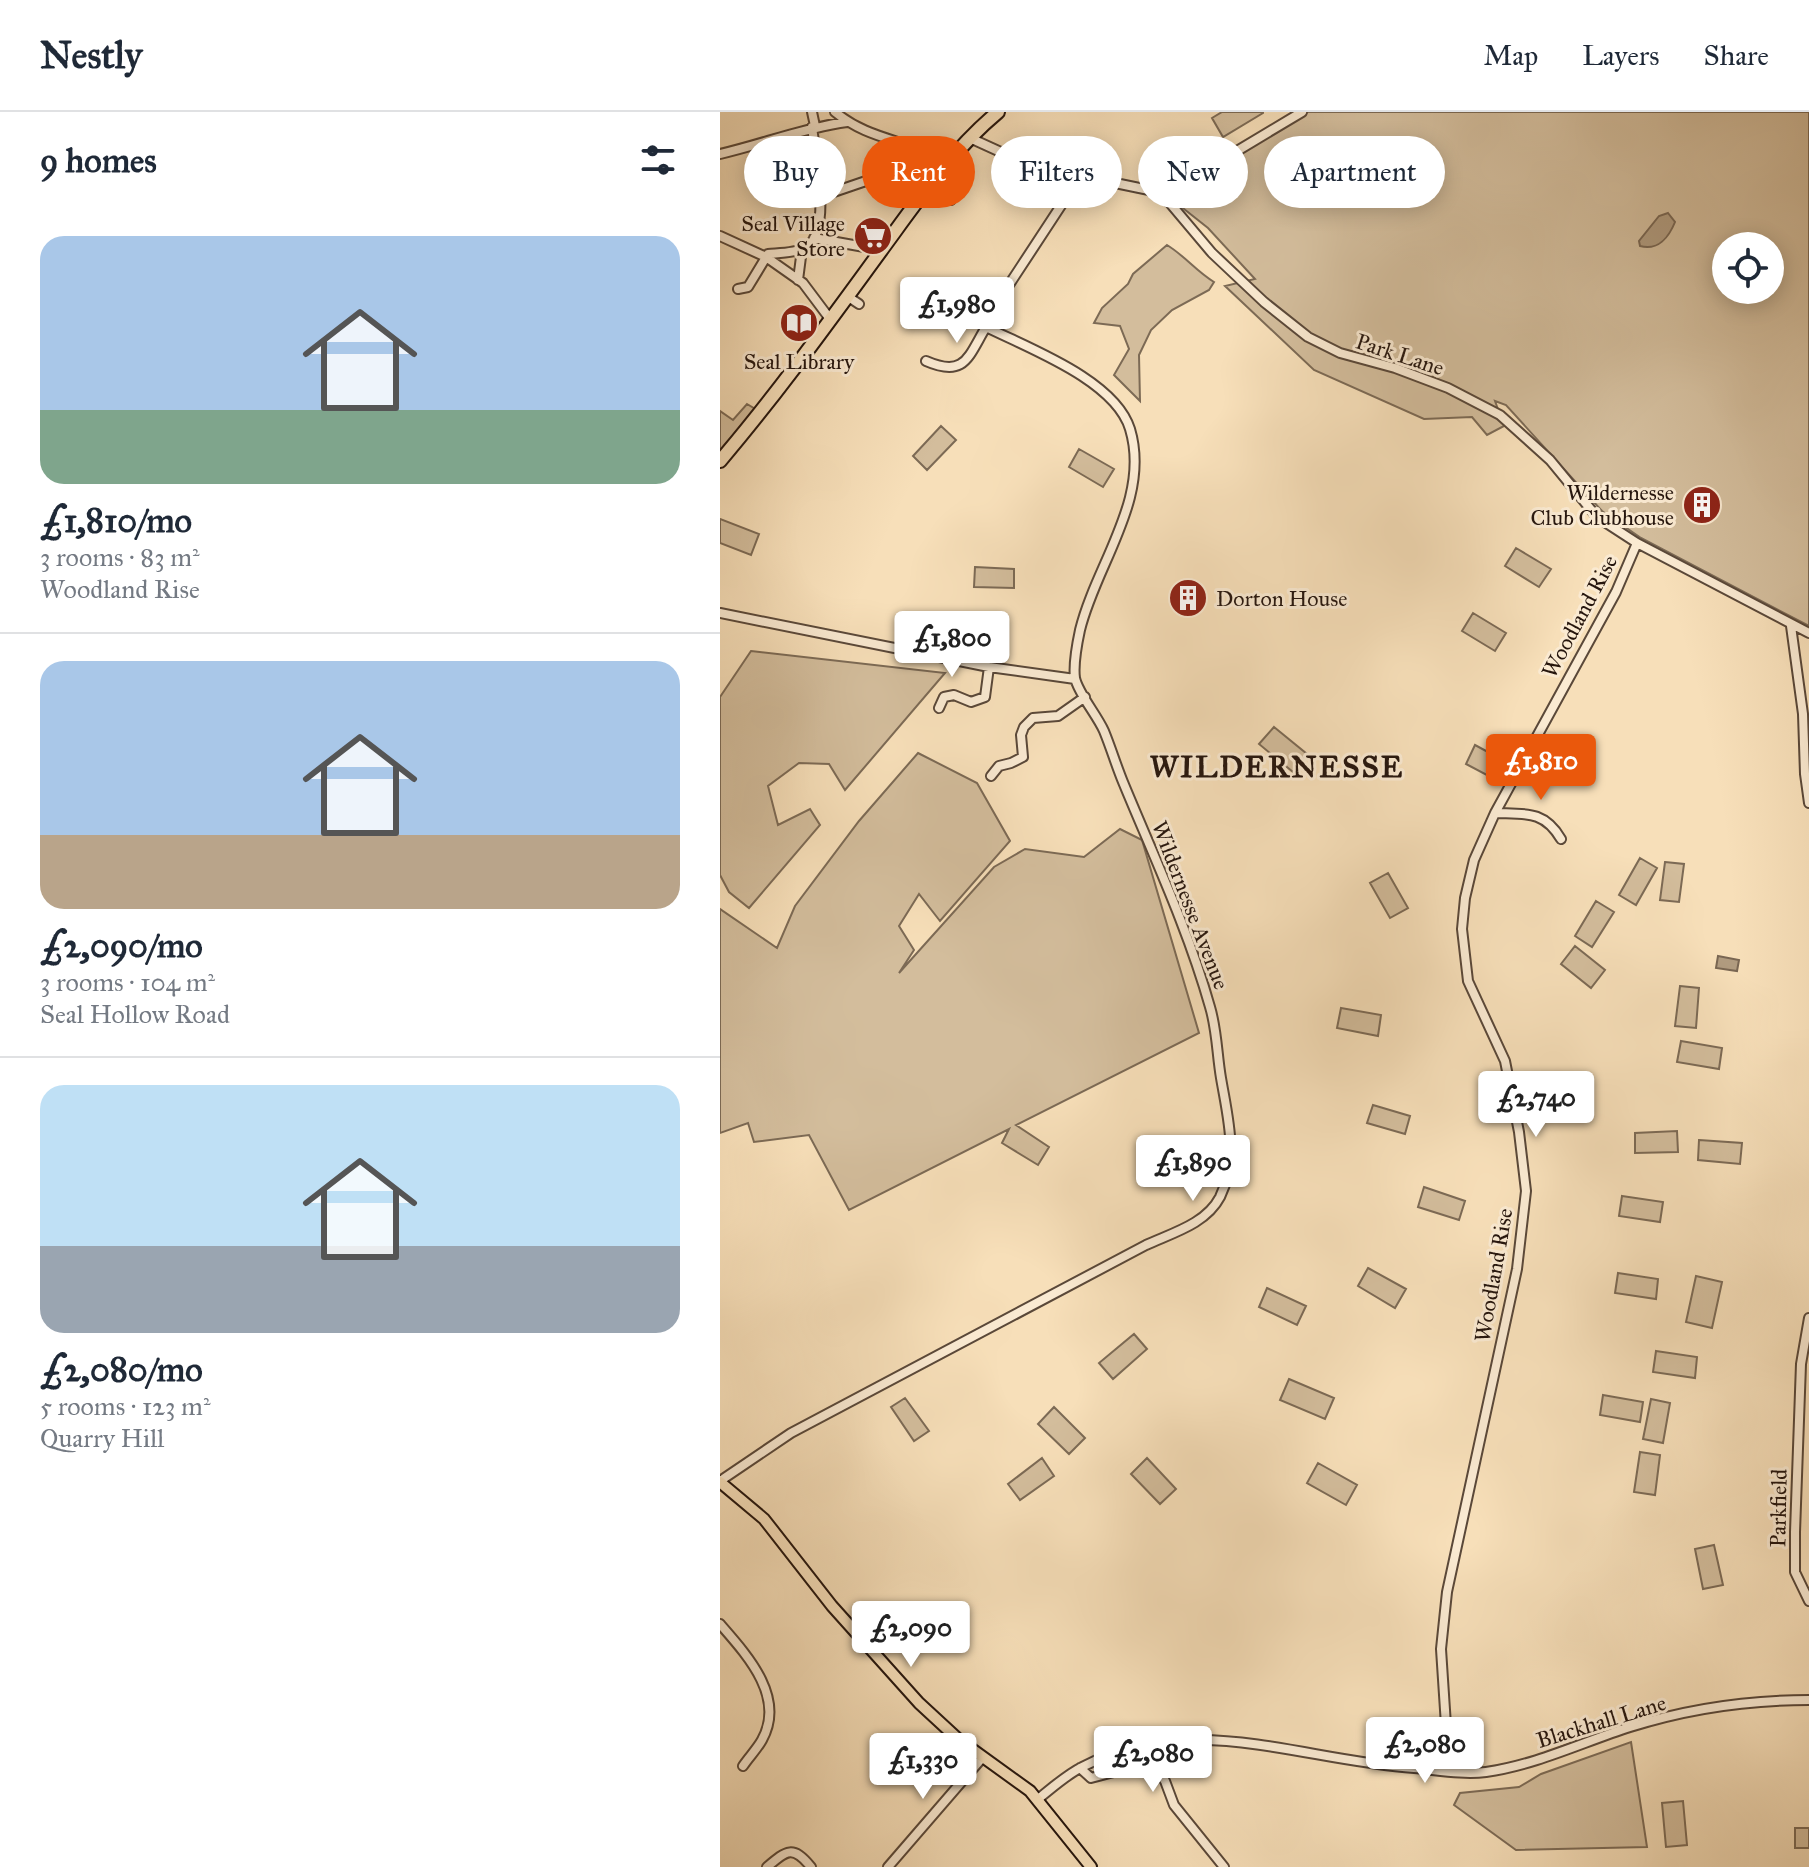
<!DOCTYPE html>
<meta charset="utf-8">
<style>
body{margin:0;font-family:"IM FELL Great Primer",serif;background:#f2f2f3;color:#1f2937;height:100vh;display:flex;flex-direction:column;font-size:30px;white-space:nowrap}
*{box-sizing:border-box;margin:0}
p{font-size:26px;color:#747a83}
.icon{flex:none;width:44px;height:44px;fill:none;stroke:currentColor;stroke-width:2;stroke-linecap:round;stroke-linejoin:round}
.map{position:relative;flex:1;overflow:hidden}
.panel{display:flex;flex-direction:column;background:#fff;width:720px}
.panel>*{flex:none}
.guide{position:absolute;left:24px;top:24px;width:760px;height:72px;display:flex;gap:16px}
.fabs{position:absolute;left:992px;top:120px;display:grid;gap:16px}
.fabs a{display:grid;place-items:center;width:72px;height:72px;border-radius:50%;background:#fff;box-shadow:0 4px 20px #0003;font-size:40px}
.price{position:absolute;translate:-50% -68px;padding:0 18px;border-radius:8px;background:#fff;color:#222;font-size:26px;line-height:52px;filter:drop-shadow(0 2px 4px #0008)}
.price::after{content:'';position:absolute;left:50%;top:48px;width:24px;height:18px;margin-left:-12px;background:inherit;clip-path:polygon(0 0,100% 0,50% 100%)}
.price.selected{background:#ea580c;color:#fff}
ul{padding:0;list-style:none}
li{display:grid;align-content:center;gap:16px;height:424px;padding:0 40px}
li+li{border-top:2px solid #e0e1e3}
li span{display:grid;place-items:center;height:248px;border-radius:24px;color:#555}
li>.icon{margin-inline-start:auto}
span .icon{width:144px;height:144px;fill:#fffc;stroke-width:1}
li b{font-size:34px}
h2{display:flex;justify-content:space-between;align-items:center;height:96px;padding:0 40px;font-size:34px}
.chip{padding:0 28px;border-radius:36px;background:#fff;box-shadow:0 4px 20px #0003;font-size:28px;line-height:72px}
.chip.selected{background:#ea580c;color:#fff}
header{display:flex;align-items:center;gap:48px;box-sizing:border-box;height:112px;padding:0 40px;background:#fff;border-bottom:2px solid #e0e1e3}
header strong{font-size:38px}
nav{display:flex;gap:44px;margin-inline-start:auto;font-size:28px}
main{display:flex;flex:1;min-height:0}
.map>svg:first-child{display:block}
</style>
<header>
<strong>Nestly</strong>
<nav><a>Map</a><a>Layers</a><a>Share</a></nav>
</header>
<main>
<section class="panel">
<h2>9 homes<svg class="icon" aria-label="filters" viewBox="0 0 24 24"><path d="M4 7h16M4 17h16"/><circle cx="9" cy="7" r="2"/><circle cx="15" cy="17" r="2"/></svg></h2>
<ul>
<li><span style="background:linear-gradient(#a9c7e8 70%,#7fa58c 0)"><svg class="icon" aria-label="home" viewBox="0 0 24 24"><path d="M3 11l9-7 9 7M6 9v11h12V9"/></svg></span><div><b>£1,810/mo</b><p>3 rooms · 83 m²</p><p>Woodland Rise</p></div></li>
<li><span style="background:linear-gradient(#a9c7e8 70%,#b9a48a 0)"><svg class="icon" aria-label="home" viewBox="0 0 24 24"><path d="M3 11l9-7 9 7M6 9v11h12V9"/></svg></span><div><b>£2,090/mo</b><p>3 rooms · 104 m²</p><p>Seal Hollow Road</p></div></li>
<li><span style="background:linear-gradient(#bfe0f5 65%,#9aa5b1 0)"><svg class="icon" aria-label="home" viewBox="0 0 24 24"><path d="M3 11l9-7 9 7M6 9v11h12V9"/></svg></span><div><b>£2,080/mo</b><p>5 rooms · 123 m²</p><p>Quarry Hill</p></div></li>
</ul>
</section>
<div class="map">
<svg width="1089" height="1755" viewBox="0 0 1089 1755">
<rect width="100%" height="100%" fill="#f7dfb9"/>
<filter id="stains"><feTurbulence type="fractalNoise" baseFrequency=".0025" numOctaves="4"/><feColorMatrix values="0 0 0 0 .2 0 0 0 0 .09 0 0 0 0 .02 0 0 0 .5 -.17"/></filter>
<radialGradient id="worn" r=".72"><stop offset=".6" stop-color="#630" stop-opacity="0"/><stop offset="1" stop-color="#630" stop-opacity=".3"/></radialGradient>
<path fill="#d3bd9c" stroke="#7c6a55" stroke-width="2" fill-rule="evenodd" d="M502,0H543V1L503,25L492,6Z
M577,0H1089V514L921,426L882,399L786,293L775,289L784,314L767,323L752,305L704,307L594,258L505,174L535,167L488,116L459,93L457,76ZM1006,134H1050V178H1006Z
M447,133C465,144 476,159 494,170L489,178L452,198L431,218L419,243L420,289L394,263L409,237L400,214L374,211L382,196L408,172L413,162Z
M27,292L37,298L0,344V299L13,308Z
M221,314L236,328L207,358L193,344Z
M359,337L394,357L383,375L349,355Z
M0,407L39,422L31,443L0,431Z
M796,436L831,457L819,475L785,454Z
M255,455L294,457V476L254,475Z
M753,501L786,521L775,539L742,519Z
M31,539L225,561L125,678L109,652L79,651L48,674L58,713L90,697L100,713L29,796L9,780L0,763V585Z
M554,615L587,642L573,660L539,632Z
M755,633L790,652L780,670L746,652Z
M198,641L257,671L290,729L220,809L199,782L179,814L194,838L179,861L274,755L305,737L364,745L400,717L422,728L479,921L296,1013L329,1035L318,1053L282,1031L289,1017L129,1098L89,1023L34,1030L28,1011L0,1021V797L57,836L75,794L139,709Z
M920,746L937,756L916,793L899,783Z
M945,750L964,752L959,790L940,788Z
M668,761L688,796L670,806L650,771Z
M876,789L894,800L872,835L855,824Z
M855,834L885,858L871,876L841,852Z
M960,874L979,876L976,916L955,914Z
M621,896L661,903L658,924L617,916Z
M961,929L1002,936L999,957L957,950Z
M653,993L690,1004L685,1022L647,1011Z
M957,1019L958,1040L915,1041V1021Z
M979,1028L1022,1031L1020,1052L978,1048Z
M704,1075L745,1089L739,1108L698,1095Z
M902,1084L943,1090L940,1110L899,1104Z
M648,1156L686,1177L675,1196L638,1174Z
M898,1161L938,1167L936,1187L895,1181Z
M976,1164L1002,1170L992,1216L966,1210Z
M547,1176L586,1194L577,1213L539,1195Z
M414,1222L427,1237L393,1267L379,1251Z
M936,1239L977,1245L975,1266L933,1260Z
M569,1267L614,1286L605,1307L560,1288Z
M883,1283L923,1290L920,1310L880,1303Z
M185,1286L209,1319L194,1329L171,1295Z
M931,1287L950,1291L943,1331L923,1327Z
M334,1295L365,1326L349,1342L318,1312Z
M920,1340L940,1343L935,1383L914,1380Z
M322,1346L334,1364L300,1388L288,1372Z
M427,1346L456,1377L440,1392L411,1362Z
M598,1351L637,1373L626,1393L587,1371Z
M994,1433L1003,1473L983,1477L975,1437Z
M911,1630L927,1735L796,1738L734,1693L740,1681L799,1675L821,1662Z
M963,1689L967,1733L946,1735L942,1691Z
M1075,1716H1089V1736H1075Z"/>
<path fill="#b09b7f" stroke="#796652" stroke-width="2" d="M948,101L955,110C949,125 938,139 920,134L919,129L939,104Z
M998,844L1019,848L1017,859L996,856Z"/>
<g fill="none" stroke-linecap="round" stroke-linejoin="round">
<defs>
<path id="minor" d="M92,0L95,14
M115,0C151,30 191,27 228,52
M250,26L285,42L342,60L429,78L449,90L492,141L544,190L588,225L620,241L675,256L728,276L780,303L830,348L877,405L917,431L1089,521
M0,42C43,32 83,16 127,10
M210,74L231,88
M39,78L68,76L99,69
M429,78L487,57L582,0
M102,84L181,57L194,48L199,37
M0,124L46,145L83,171L110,207
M94,126L150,136L159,142
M78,168L82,137
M18,177L28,175L48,142C59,141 76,141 85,136C113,121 95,41 92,15
M127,184L139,192
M206,249C245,266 248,245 266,215
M0,501L269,555L355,567
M1071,514L1083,602L1085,662L1089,691
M219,596L224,585L234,583L251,590L265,585L269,555
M271,664L279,654L291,651L303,645L301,623L304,615L313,606L338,604L365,585
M775,701C805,702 824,698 841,727
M1089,1206L1081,1252L1075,1420V1460L1089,1489
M0,1369L71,1321L426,1133C452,1121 486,1112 500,1085C519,1046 508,1007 501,966C497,943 497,918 490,895C468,817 434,745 403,670C396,653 391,636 384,619C377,603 358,581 355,566C353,551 357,532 360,518C376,452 431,387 410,317C395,268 308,236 266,215L283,182L342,92L344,82L342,60
M0,1512C27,1543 66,1585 42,1628C37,1637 29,1645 23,1654
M360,1656L371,1666L420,1653L436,1657L445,1669L454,1693L504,1755
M729,1659L721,1537L727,1480L797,1157L806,1079L799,1020L785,949L748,869L742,817L745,786L754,748L775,701L896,480L917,431
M318,1687C332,1676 346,1663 362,1655C474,1598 578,1648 694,1656C717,1658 743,1663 766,1660C816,1653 863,1630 910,1615C967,1597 1030,1588 1089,1588
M47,1755C67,1738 73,1733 91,1755
M168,1755L263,1645"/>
<path id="major" d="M0,1370L44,1407L112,1494L199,1591L238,1627L310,1679L371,1755"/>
<path id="highway" d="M0,349C57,282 108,211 160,140C196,91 231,39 278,0"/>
</defs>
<use href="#minor" stroke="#5a4839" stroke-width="12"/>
<use href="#major" stroke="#26160e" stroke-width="14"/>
<use href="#highway" stroke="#26160e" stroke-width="16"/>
<use href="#minor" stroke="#faead2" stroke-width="8"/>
<use href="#major" stroke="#f7dfb9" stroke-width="10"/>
<use href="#highway" stroke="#f7dfb9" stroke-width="12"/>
</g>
<defs>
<symbol id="supermarket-disc" viewBox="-11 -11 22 22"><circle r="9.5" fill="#8f2418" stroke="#faead2"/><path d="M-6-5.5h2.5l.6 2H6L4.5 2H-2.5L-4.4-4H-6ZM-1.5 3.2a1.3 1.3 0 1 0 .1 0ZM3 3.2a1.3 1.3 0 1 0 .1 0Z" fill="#fff"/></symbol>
<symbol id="library-disc" viewBox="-11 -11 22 22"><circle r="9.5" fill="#8f2418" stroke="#faead2"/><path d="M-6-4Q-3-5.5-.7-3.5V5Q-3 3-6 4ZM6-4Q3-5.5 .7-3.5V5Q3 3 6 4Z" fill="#fff"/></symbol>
<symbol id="building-disc" viewBox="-11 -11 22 22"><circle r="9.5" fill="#8f2418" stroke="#faead2"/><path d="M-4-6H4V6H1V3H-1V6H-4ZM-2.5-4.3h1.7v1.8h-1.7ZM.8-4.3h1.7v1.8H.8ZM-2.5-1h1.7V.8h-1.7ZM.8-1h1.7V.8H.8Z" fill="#fff"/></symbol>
</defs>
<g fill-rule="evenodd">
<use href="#supermarket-disc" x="131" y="102" width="44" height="44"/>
<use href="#library-disc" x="57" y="189" width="44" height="44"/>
<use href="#building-disc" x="960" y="371" width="44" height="44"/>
<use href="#building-disc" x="446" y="464" width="44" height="44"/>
</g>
<g text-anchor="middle" stroke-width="6" stroke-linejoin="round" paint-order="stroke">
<g font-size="22" fill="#26160e" stroke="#faead2" text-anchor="end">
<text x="125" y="119">Seal Village<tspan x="125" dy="25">Store</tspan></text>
<text x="79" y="257" text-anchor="middle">Seal Library</text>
<text x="954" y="388">Wildernesse<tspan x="954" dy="25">Club Clubhouse</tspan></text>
<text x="496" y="494" text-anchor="start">Dorton House</text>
</g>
<g font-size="22" fill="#26160e" stroke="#faead2">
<text transform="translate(680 242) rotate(18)" y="8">Park Lane</text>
<text transform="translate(859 504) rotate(-62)" y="8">Woodland Rise</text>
<text transform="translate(471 793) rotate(69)" y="8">Wildernesse Avenue</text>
<text transform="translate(773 1163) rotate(-80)" y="8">Woodland Rise</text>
<text transform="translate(1058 1396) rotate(-89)" y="8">Parkfield</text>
<text transform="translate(881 1609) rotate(-17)" y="8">Blackhall Lane</text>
</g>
<g font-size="30" font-weight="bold" letter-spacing="2" fill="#26160e" stroke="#faead2">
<text x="557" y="665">WILDERNESSE</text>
</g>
</g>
<rect width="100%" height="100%" filter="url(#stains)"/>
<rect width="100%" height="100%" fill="url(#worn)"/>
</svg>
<div class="fabs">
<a><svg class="icon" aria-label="locate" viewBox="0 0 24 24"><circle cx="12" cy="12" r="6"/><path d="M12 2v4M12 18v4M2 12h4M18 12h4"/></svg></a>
</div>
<b class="price" style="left:237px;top:233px">£1,980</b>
<b class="price" style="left:232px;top:567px">£1,800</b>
<b class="price selected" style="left:821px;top:690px">£1,810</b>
<b class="price" style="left:816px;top:1027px">£2,740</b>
<b class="price" style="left:473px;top:1091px">£1,890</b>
<b class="price" style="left:191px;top:1557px">£2,090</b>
<b class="price" style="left:705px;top:1673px">£2,080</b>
<b class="price" style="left:433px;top:1682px">£2,080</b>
<b class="price" style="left:203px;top:1689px">£1,330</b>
<div class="guide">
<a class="chip">Buy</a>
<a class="chip selected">Rent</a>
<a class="chip">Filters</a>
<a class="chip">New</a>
<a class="chip">Apartment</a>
</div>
</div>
</main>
